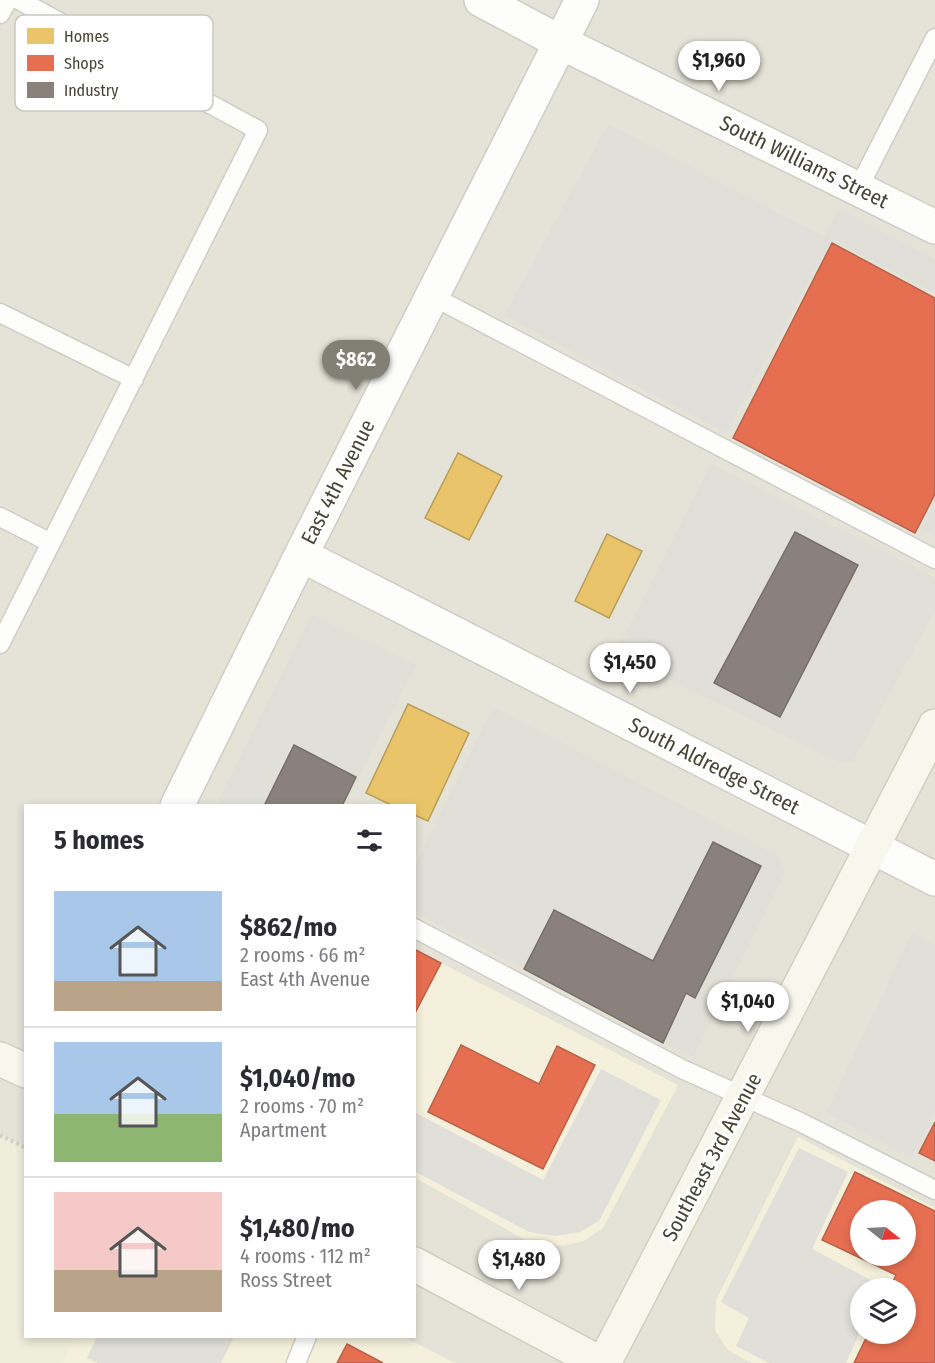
<!DOCTYPE html>
<meta charset="utf-8">
<style>
body{margin:0;font-family:"Fira Sans Condensed",sans-serif;background:#f2f2f3;color:#2b2b33;height:100vh;display:flex;flex-direction:column;font-size:22px;white-space:nowrap}
*{box-sizing:border-box;margin:0}
p{font-size:20px;color:#7c7c81}
.icon{flex:none;width:33px;height:33px;fill:none;stroke:currentColor;stroke-width:2;stroke-linecap:round;stroke-linejoin:round}
.map{position:relative;flex:1;overflow:hidden}
.details{position:absolute;left:24px;top:804px;width:392px;height:534px;display:flex;flex-direction:column;background:#fff;border-radius:0px;box-shadow:0 3px 9px #0003}
.details>*{flex:none}
.needle{width:39px;rotate:108deg}
.fabs{position:absolute;left:850px;top:1200px;display:grid;gap:12px}
.fabs a{display:grid;place-items:center;width:66px;height:66px;border-radius:50%;background:#fff;box-shadow:0 3px 9px #0003;font-size:30px}
.price{position:absolute;translate:-50% -51px;padding:0 14px;border-radius:21px;background:#fff;color:#222;font-size:20px;line-height:39px;filter:drop-shadow(0 2px 3px #0008)}
.price::after{content:'';position:absolute;left:50%;top:36px;width:18px;height:14px;margin-left:-9px;background:inherit;clip-path:polygon(0 0,100% 0,50% 100%)}
.price.active{background:#828074;color:#fff}
ul{padding:0;list-style:none}
li{display:flex;align-items:center;gap:18px;height:150px;padding:0 30px}
li+li{border-top:2px solid #e1e1e2}
li span{display:grid;place-items:center;flex:none;width:168px;height:120px;border-radius:0px;color:#555}
li>.icon{margin-inline-start:auto}
span .icon{width:72px;height:72px;fill:#fffc;stroke-width:1}
li b{font-size:26px}
h2{display:flex;justify-content:space-between;align-items:center;height:72px;padding:0 30px;font-size:26px}
.map>svg:first-child{display:block}
</style>
<div class="map">
<svg width="935" height="1363" viewBox="0 0 935 1363">
<rect width="100%" height="100%" fill="#f0f0ea"/>
<path fill="#e5e3d7" fill-rule="evenodd" d="M0,0H935V1363H0ZM26,806H414V1336H26ZM861,1210H906V1256H861ZM861,1288H906V1334H861Z"/>
<path fill="#f4f0db" fill-rule="evenodd" d="M414,949L678,1085L603,1228L584,1241L561,1246L527,1241L414,1177Z
M798,1137L935,1208V1363H752L729,1351L715,1331L716,1300ZM861,1210H906V1256H861ZM861,1288H906V1334H861Z
M75,1336L404,1337L455,1363H62Z"/>
<path fill="#e0dfd8" d="M711,464L935,578V610L853,761L840,762L615,654Z
M339,628L416,665L345,805L250,806Z
M493,707L779,856L785,873L693,1057L414,912V868Z"/>
<path fill="#efeedb" d="M0,1134L25,1146L26,1336L75,1337L62,1363H0Z"/>
<path fill="#e0dfd9" d="M608,124L825,237L839,209L935,259V293L831,240L726,433L504,316Z
M935,502V537L921,529Z
M869,552L935,586V600L848,762L780,725Z
M312,614L339,628L250,805H216Z
M912,933L935,945V1112L911,1158L826,1113Z
M601,1069L661,1100L599,1221L580,1232L555,1236L529,1232L414,1171V1112L543,1180Z
M799,1148L848,1172L812,1249L882,1286L881,1288H861V1330L846,1363H769L736,1346L749,1318L721,1302Z
M97,1337V1336L234,1337L221,1363H98L87,1358Z"/>
<path fill="#e9c46a" stroke="#b89e5a" stroke-width="1.5" d="M458,453L502,476L469,540L425,518Z
M607,534L642,551L609,618L575,601Z
M408,704L469,733L428,821L414,815V806H393L366,793Z"/>
<path fill="#e76f51" stroke="#b76249" stroke-width="1.5" fill-rule="evenodd" d="M832,243L935,298V494L915,533L733,438Z
M414,949L441,963L414,1015Z
M461,1045L539,1084L557,1046L595,1065L543,1169L428,1112Z
M935,1122V1161L919,1153Z
M855,1172L935,1211V1363H854L868,1334H906V1288H890L896,1275L822,1240ZM861,1210H906V1256H861Z
M347,1344L383,1363H337Z"/>
<path fill="#8a817c" stroke="#766f67" stroke-width="1.5" d="M795,532L858,565L780,717L714,683Z
M294,745L356,777L342,806H264Z
M713,842L761,866L695,998L686,993L663,1043L524,969L554,910L653,961Z"/>
<g fill="none" stroke-linecap="round" stroke-linejoin="round">
<defs>
<path id="lane" d="M19,0L258,130L51,543
M0,14L8,0
M858,189L935,38
M432,296L935,559
M0,313L134,379
M0,517L51,543L0,644
M414,928L682,1069L800,1122L935,1190
M296,1363L307,1336"/>
<path id="street" d="M481,0L560,42L935,227
M301,555L935,879
M177,806L301,555L582,0"/>
<path id="secondary" d="M0,1059L26,1071
M414,1264L600,1363
M604,1363L935,726"/>
</defs>
<use href="#lane" stroke="#cecec7" stroke-width="21"/>
<use href="#street" stroke="#cecec7" stroke-width="36"/>
<use href="#secondary" stroke="#d0d0c0" stroke-width="36"/>
<path stroke="#d1d0ca" stroke-width="4" stroke-dasharray="3 3" stroke-linecap="butt" d="M0,1135L26,1148"/>
<use href="#lane" stroke="#fdfdfc" stroke-width="18"/>
<use href="#street" stroke="#fdfdfc" stroke-width="33"/>
<use href="#secondary" stroke="#f7f7ee" stroke-width="33"/>
</g>
<g text-anchor="middle" stroke-width="6" stroke-linejoin="round" paint-order="stroke">
<g font-size="21" fill="#474435" stroke="#fff">
<text transform="translate(804 162) rotate(26)" y="7">South Williams Street</text>
<text transform="translate(338 482) rotate(-63)" y="7">East 4th Avenue</text>
<text transform="translate(714 766) rotate(27)" y="7">South Aldredge Street</text>
<text transform="translate(712 1157) rotate(-62)" y="7">Southeast 3rd Avenue</text>
</g>
</g>
<rect x="15" y="15" width="198" height="96" rx="9" fill="#fff" stroke="#c8c7c2" stroke-width="1.5"/>
<rect x="27" y="28" width="27" height="16" fill="#e9c46a"/>
<rect x="27" y="55" width="27" height="16" fill="#e76f51"/>
<rect x="27" y="82" width="27" height="16" fill="#8a817c"/>
<g font-size="16" fill="#474435">
<text x="64" y="42">Homes</text>
<text x="64" y="69">Shops</text>
<text x="64" y="96">Industry</text>
</g>
</svg>
<div class="fabs">
<a><svg class="needle" viewBox="-14 -14 28 28"><path d="M0-13l5 13h-10z" fill="#e53935"/><path d="M0 13l5-13h-10z" fill="#7c7c81"/></svg></a>
<a><svg class="icon" aria-label="layers" viewBox="0 0 24 24"><path d="M12 4l9 5-9 5-9-5zM3 14l9 5 9-5"/></svg></a>
</div>
<b class="price" style="left:719px;top:92px">$1,960</b>
<b class="price active" style="left:356px;top:391px">$862</b>
<b class="price" style="left:630px;top:694px">$1,450</b>
<b class="price" style="left:748px;top:1033px">$1,040</b>
<b class="price" style="left:519px;top:1291px">$1,480</b>
<section class="details">
<h2>5 homes<svg class="icon" aria-label="filters" viewBox="0 0 24 24"><path d="M4 7h16M4 17h16"/><circle cx="9" cy="7" r="2"/><circle cx="15" cy="17" r="2"/></svg></h2>
<ul>
<li><span style="background:linear-gradient(#a9c7e8 75%,#b9a48a 0)"><svg class="icon" aria-label="home" viewBox="0 0 24 24"><path d="M3 11l9-7 9 7M6 9v11h12V9"/></svg></span><div><b>$862/mo</b><p>2 rooms · 66 m²</p><p>East 4th Avenue</p></div></li>
<li><span style="background:linear-gradient(#a9c7e8 60%,#8fb573 0)"><svg class="icon" aria-label="home" viewBox="0 0 24 24"><path d="M3 11l9-7 9 7M6 9v11h12V9"/></svg></span><div><b>$1,040/mo</b><p>2 rooms · 70 m²</p><p>Apartment</p></div></li>
<li><span style="background:linear-gradient(#f6c9c9 65%,#b9a48a 0)"><svg class="icon" aria-label="home" viewBox="0 0 24 24"><path d="M3 11l9-7 9 7M6 9v11h12V9"/></svg></span><div><b>$1,480/mo</b><p>4 rooms · 112 m²</p><p>Ross Street</p></div></li>
</ul>
</section>
</div>
